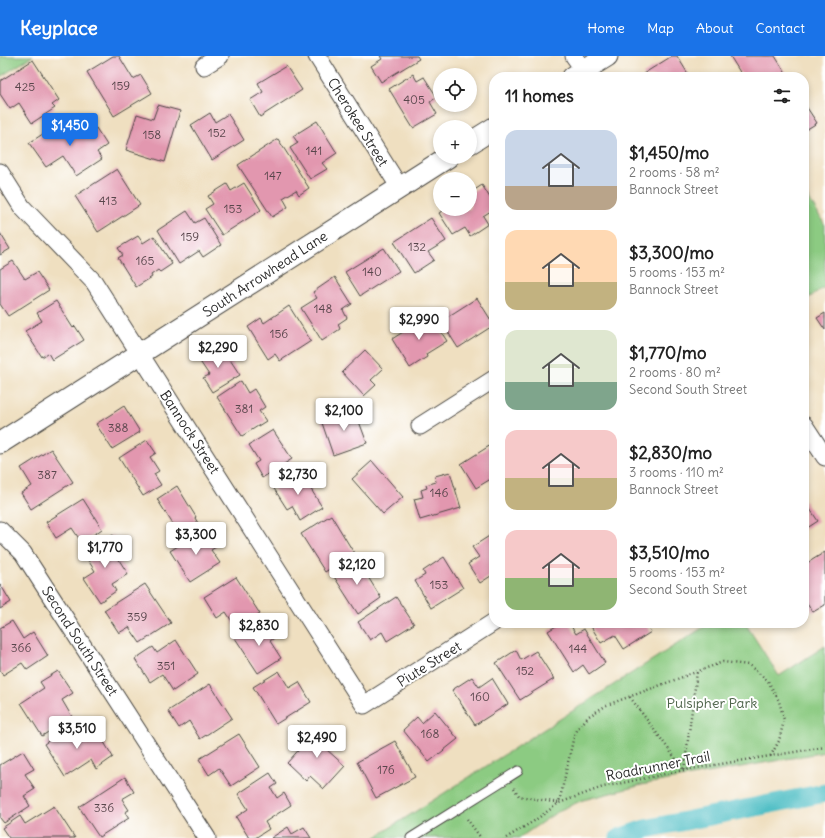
<!DOCTYPE html>
<meta charset="utf-8">
<style>
body{margin:0;font-family:Delius,sans-serif;background:#f6f6f6;color:#222;height:100vh;display:flex;flex-direction:column;font-size:15px;white-space:nowrap}
*{box-sizing:border-box;margin:0}
p{font-size:13px;color:#767676}
.icon{flex:none;width:22px;height:22px;fill:none;stroke:currentColor;stroke-width:2;stroke-linecap:round;stroke-linejoin:round}
.map{position:relative;flex:1;overflow:hidden}
.side{position:absolute;left:489px;top:16px;width:320px;height:556px;display:flex;flex-direction:column;background:#fff;border-radius:16px;box-shadow:0 2px 6px #0003}
.side>*{flex:none}
.fabs{position:absolute;left:433px;top:12px;display:grid;gap:8px}
.fabs a{display:grid;place-items:center;width:44px;height:44px;border-radius:50%;background:#fff;box-shadow:0 2px 6px #0003;font-size:20px}
.price{position:absolute;translate:-50% -34px;padding:0 9px;border-radius:4px;background:#fff;color:#222;font-size:13px;line-height:26px;filter:drop-shadow(0 1px 2px #0008)}
.price::after{content:'';position:absolute;left:50%;top:24px;width:12px;height:9px;margin-left:-6px;background:inherit;clip-path:polygon(0 0,100% 0,50% 100%)}
.price.current{background:#1a73e8;color:#fff}
ul{padding:0;list-style:none}
li{display:flex;align-items:center;gap:12px;height:100px;padding:0 16px}
li span{display:grid;place-items:center;flex:none;width:112px;height:80px;border-radius:12px;color:#555}
li>.icon{margin-inline-start:auto}
span .icon{width:48px;height:48px;fill:#fffc;stroke-width:1}
li b{font-size:17px}
h2{display:flex;justify-content:space-between;align-items:center;height:48px;padding:0 16px;font-size:17px}
header{display:flex;align-items:center;gap:24px;box-sizing:border-box;height:56px;padding:0 20px;background:#1a73e8;color:#fff}
header strong{font-size:19px}
nav{display:flex;gap:22px;margin-inline-start:auto;font-size:14px}
.map>svg:first-child{display:block}
</style>
<header>
<strong>Keyplace</strong>
<nav><a>Home</a><a>Map</a><a>About</a><a>Contact</a></nav>
</header>
<div class="map">
<svg width="825" height="782" viewBox="0 0 825 782">
<rect width="100%" height="100%" fill="#fff"/>
<filter id="ink" filterUnits="userSpaceOnUse"><feTurbulence type="fractalNoise" baseFrequency=".025" numOctaves="2"/><feDisplacementMap in="SourceGraphic" scale="8" xChannelSelector="R" yChannelSelector="G"/><feConvolveMatrix kernelMatrix="1 2 1 2 8 2 1 2 1" color-interpolation-filters="sRGB"/></filter>
<filter id="wash" filterUnits="userSpaceOnUse"><feTurbulence type="fractalNoise" baseFrequency=".012" numOctaves="4" result="noise"/><feDisplacementMap in="SourceGraphic" scale="16" xChannelSelector="R" yChannelSelector="G"/><feGaussianBlur stdDeviation="0.9" result="paint"/><feColorMatrix in="noise" values="0 0 0 0 0 0 0 0 0 0 0 0 0 0 0 0 0 1.4 0 .05"/><feComposite in="paint" operator="in"/></filter>
<g filter="url(#wash)">
<rect width="100%" height="100%" fill="#efdfc0"/>
<path fill="#8ccb82" stroke="#5c7b56" d="M0,0H33L0,21Z
M804,135L825,169V231L804,245Z
M710,567H745L779,620L825,590V684L821,685L825,690V696L646,728L583,744L560,754L519,782H374Z"/>
<g fill="none" stroke-linecap="round" stroke-linejoin="round">
<path stroke="#52c0c6" stroke-width="19" d="M619,782L645,773L825,737"/>
</g>
<g id="blocks">
<path fill="#e297af" d="M113,0H119L133,23L141,19L152,37L114,60L87,16Z
M380,0H417L419,3L381,26L371,10L382,3Z
M672,0H677L690,21H645L643,18Z
M730,0H775L788,21H743Z
M33,4L59,44L52,49L55,52L32,67L19,47L10,53L0,38V25Z
M286,10L302,34L260,61L250,44L263,36L258,27Z
M413,18L417,25L424,21L437,41L430,46L437,58L413,72L389,33Z
M804,47L817,67L804,75Z
M158,49L180,55L165,106L126,94L137,58L153,63Z
M210,57L215,66L228,58L244,84L212,104L191,69Z
M78,64L87,78L96,72L107,89L97,96L102,103L76,120L63,100L46,111L29,87L52,72L56,78Z
M317,65L337,97L322,107L327,113L310,123L290,92L298,87L293,80Z
M278,83L309,132L299,139L296,134L283,142L288,151L272,161L238,109Z
M117,113L140,149L98,176L75,140Z
M244,127L261,154L222,179L205,153L213,148L208,140L227,128L231,135Z
M482,129L494,148V153L483,160L488,168L470,180L465,172L453,179L439,157L445,153H470V137Z
M187,155L195,167L204,162L221,189L203,201L199,195L179,208L158,174Z
M431,162L446,185L428,196L434,204L414,217L394,186Z
M0,177L10,193L0,199Z
M138,180L143,187L154,180L172,208L160,216L158,214L151,219L152,221L136,231L118,202L123,199L118,192Z
M384,192L399,215L360,240L345,216Z
M13,205L25,223L37,216L49,234L8,260L0,248V213Z
M335,221L352,248L343,254L347,262L338,268L340,273L322,285L301,252L317,242L313,236Z
M477,242L494,269L458,292L441,265Z
M56,245L73,272L75,270L84,284L52,304L48,297L42,301L25,275L42,265L37,257Z
M289,250L311,285L280,305L275,298L268,303L248,271L261,262L264,267Z
M825,257V274L817,262Z
M430,259L447,285L426,298L427,301L410,312L392,283Z
M221,290L240,319L212,336L203,322L209,319L199,304Z
M365,294L383,313L371,324L376,329L364,340L342,316Z
M241,325L248,337L254,333L265,351L259,355L266,365L242,380L217,341Z
M124,350L140,376L112,393L96,368Z
M354,352L367,387L333,399L321,364Z
M273,374L292,403L262,422L254,408L259,405L249,389Z
M147,384L156,397L150,401L159,415L154,418L161,429L143,440L119,402Z
M494,387V421L476,432L461,408Z
M51,393L73,426L31,453L21,437L32,430L21,412Z
M372,405L403,441L383,458L352,423Z
M299,414L322,451L300,465L292,450L287,453L273,431Z
M450,416L461,452L420,464L414,443L423,441L421,434L427,432L426,429L436,426L435,420Z
M177,430L196,461L195,462L199,469L181,481L157,443Z
M83,443L102,473L82,487L72,472L56,482L46,466Z
M804,444L818,465L804,474Z
M331,459L354,497L325,516L301,478Z
M205,473L216,491L211,494L220,507L190,526L170,495Z
M494,477V518L480,527L468,508L479,501L472,491Z
M113,479L119,489L112,493L128,518L112,528L116,535L100,546L84,522L95,515L84,498Z
M825,496V549L813,556L804,542V509Z
M444,501L463,532L431,552L415,525L425,519L423,515Z
M357,503L381,542L358,558L333,519Z
M236,521L260,558L237,573L226,556L217,562L204,541Z
M0,528L11,546L0,553Z
M145,528L171,567L140,587L129,571L119,577L104,554Z
M396,541L414,568L387,585L382,576L370,584L358,566Z
M12,565L23,583L33,576L48,600L27,614L22,607L3,619L0,614V572Z
M263,565L274,582L270,585L281,602L258,617L235,582Z
M561,567H569L576,578L584,573L605,607L589,618L583,609L574,616L548,575Z
M589,567H645L651,576L624,593L615,579L601,587Z
M176,584L198,618L173,635L162,618L150,626L135,603L153,591L157,597Z
M516,594L521,604L536,595L554,623L520,644L496,607Z
M58,615L73,637L62,644L72,661L42,680L21,647L44,632L40,626Z
M279,615L289,632L299,626L311,646L276,668L253,631Z
M472,621L479,631L492,622L508,648L475,669L452,634Z
M210,628L232,662L200,683L189,665L179,672L168,655Z
M435,655L458,683L429,706L403,674L417,661L422,667Z
M76,667L87,686L99,678L113,701L96,713L91,704L65,721L44,688Z
M320,670L335,684L326,693L345,710L324,733L310,720L306,725L287,707Z
M239,678L260,711L231,730L219,712L209,719L199,703Z
M395,685L415,721L376,742L357,706Z
M23,695L34,713L25,718L35,733L24,740L30,750L4,767L0,762V709Z
M270,717L277,728L271,732L277,742L284,737L291,749L265,766L269,773L255,782H249L236,761L248,753L238,738Z
M125,721L134,736L122,743L129,754L125,756L129,762L99,781L79,751Z
M54,750L75,782H9L2,772L20,760L25,768Z
M288,771L292,778L304,771L311,782H271Z"/>
</g>
</g>
<g filter="url(#ink)">
<use href="#blocks" fill-opacity="0" stroke="#484641" stroke-width="1"/>
<g fill="none" stroke-linecap="round" stroke-linejoin="round">
<defs>
<path id="service" d="M411,782L518,715"/>
<path id="minor" d="M317,0L400,132
M574,0L584,14L586,21
M204,10L220,0
M0,116L22,151L94,226L364,649L494,566
M804,369L825,401
M420,370L494,323
M0,474L23,497L207,782"/>
<path id="tertiary" d="M573,21L607,0
M470,87L494,72
M0,387L448,101"/>
</defs>
<use href="#service" stroke="#484641" stroke-width="11"/>
<use href="#minor" stroke="#484641" stroke-width="19"/>
<use href="#tertiary" stroke="#484641" stroke-width="23"/>
<path stroke="#484641" stroke-width="2.5" stroke-dasharray="1 3" stroke-linecap="butt" d="M630,641L684,714L697,616
M514,732L519,740L559,747L573,684L578,672L589,660L607,649L723,606L749,609L768,625L779,645L784,664L779,685L770,701
M467,763L481,782
M506,782L534,765L559,747L603,731L684,714L825,691"/>
<use href="#service" stroke="#fff" stroke-width="9"/>
<use href="#minor" stroke="#fff" stroke-width="17"/>
<use href="#tertiary" stroke="#fff" stroke-width="21"/>
</g>
</g>
<g text-anchor="middle" stroke-width="4" stroke-linejoin="round" paint-order="stroke">
<g font-size="12" fill="#59464c">
<text x="121" y="34">159</text>
<text x="25" y="35">425</text>
<text x="414" y="48">405</text>
<text x="217" y="81">152</text>
<text x="152" y="83">158</text>
<text x="314" y="99">141</text>
<text x="273" y="124">147</text>
<text x="108" y="149">413</text>
<text x="233" y="157">153</text>
<text x="190" y="185">159</text>
<text x="417" y="195">132</text>
<text x="145" y="209">165</text>
<text x="372" y="220">140</text>
<text x="323" y="257">148</text>
<text x="279" y="282">156</text>
<text x="244" y="357">381</text>
<text x="118" y="376">388</text>
<text x="47" y="423">387</text>
<text x="439" y="441">146</text>
<text x="439" y="533">153</text>
<text x="137" y="565">359</text>
<text x="21" y="596">366</text>
<text x="578" y="597">144</text>
<text x="166" y="614">351</text>
<text x="525" y="619">152</text>
<text x="480" y="645">160</text>
<text x="430" y="682">168</text>
<text x="386" y="718">176</text>
<text x="104" y="756">336</text>
</g>
<g font-size="14" fill="#2b2b2b" stroke="#fff">
<text transform="translate(358 66) rotate(58)" y="5">Cherokee Street</text>
<text transform="translate(265 218) rotate(-33)" y="5">South Arrowhead Lane</text>
<text transform="translate(190 376) rotate(57)" y="5">Bannock Street</text>
<text transform="translate(80 585) rotate(57)" y="5">Second South Street</text>
<text transform="translate(429 608) rotate(-32)" y="5">Piute Street</text>
<text transform="translate(658 710) rotate(-11)" y="5">Roadrunner Trail</text>
</g>
<g font-size="14" fill="#4d6349" stroke="#fff">
<text x="712" y="652">Pulsipher Park</text>
</g>
</g>
</svg>
<div class="fabs">
<a><svg class="icon" aria-label="locate" viewBox="0 0 24 24"><circle cx="12" cy="12" r="6"/><path d="M12 2v4M12 18v4M2 12h4M18 12h4"/></svg></a>
<a>+</a>
<a>−</a>
</div>
<b class="price current" style="left:70px;top:91px">$1,450</b>
<b class="price" style="left:419px;top:285px">$2,990</b>
<b class="price" style="left:218px;top:313px">$2,290</b>
<b class="price" style="left:344px;top:376px">$2,100</b>
<b class="price" style="left:298px;top:440px">$2,730</b>
<b class="price" style="left:196px;top:500px">$3,300</b>
<b class="price" style="left:105px;top:513px">$1,770</b>
<b class="price" style="left:357px;top:530px">$2,120</b>
<b class="price" style="left:259px;top:591px">$2,830</b>
<b class="price" style="left:77px;top:694px">$3,510</b>
<b class="price" style="left:317px;top:703px">$2,490</b>
<section class="side">
<h2>11 homes<svg class="icon" aria-label="filters" viewBox="0 0 24 24"><path d="M4 7h16M4 17h16"/><circle cx="9" cy="7" r="2"/><circle cx="15" cy="17" r="2"/></svg></h2>
<ul>
<li><span style="background:linear-gradient(#c9d6e8 70%,#b9a48a 0)"><svg class="icon" aria-label="home" viewBox="0 0 24 24"><path d="M3 11l9-7 9 7M6 9v11h12V9"/></svg></span><div><b>$1,450/mo</b><p>2 rooms · 58 m²</p><p>Bannock Street</p></div></li>
<li><span style="background:linear-gradient(#ffd9b3 65%,#c2b280 0)"><svg class="icon" aria-label="home" viewBox="0 0 24 24"><path d="M3 11l9-7 9 7M6 9v11h12V9"/></svg></span><div><b>$3,300/mo</b><p>5 rooms · 153 m²</p><p>Bannock Street</p></div></li>
<li><span style="background:linear-gradient(#dfe7d0 65%,#7fa58c 0)"><svg class="icon" aria-label="home" viewBox="0 0 24 24"><path d="M3 11l9-7 9 7M6 9v11h12V9"/></svg></span><div><b>$1,770/mo</b><p>2 rooms · 80 m²</p><p>Second South Street</p></div></li>
<li><span style="background:linear-gradient(#f6c9c9 60%,#c2b280 0)"><svg class="icon" aria-label="home" viewBox="0 0 24 24"><path d="M3 11l9-7 9 7M6 9v11h12V9"/></svg></span><div><b>$2,830/mo</b><p>3 rooms · 110 m²</p><p>Bannock Street</p></div></li>
<li><span style="background:linear-gradient(#f6c9c9 60%,#8fb573 0)"><svg class="icon" aria-label="home" viewBox="0 0 24 24"><path d="M3 11l9-7 9 7M6 9v11h12V9"/></svg></span><div><b>$3,510/mo</b><p>5 rooms · 153 m²</p><p>Second South Street</p></div></li>
</ul>
</section>
</div>
